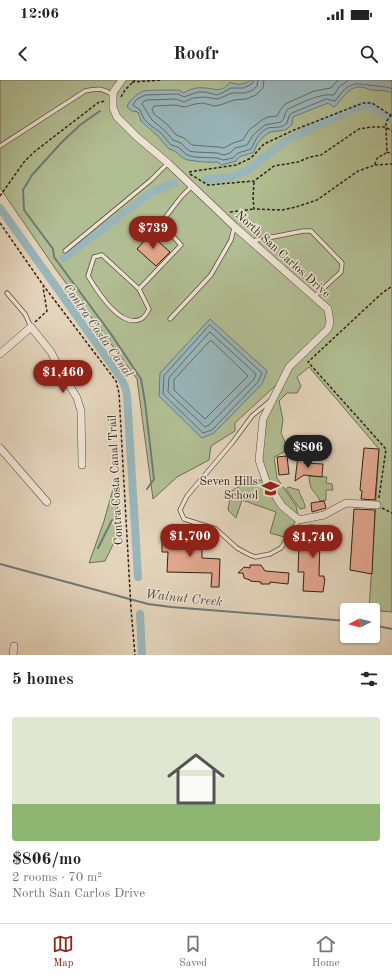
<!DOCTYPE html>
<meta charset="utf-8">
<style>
body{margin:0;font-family:"Old Standard TT",serif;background:#f2f2f2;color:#222;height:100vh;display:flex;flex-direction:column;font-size:15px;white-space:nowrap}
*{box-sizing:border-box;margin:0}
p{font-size:13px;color:#767676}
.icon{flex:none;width:22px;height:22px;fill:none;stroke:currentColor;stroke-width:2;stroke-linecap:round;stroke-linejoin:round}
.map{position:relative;height:575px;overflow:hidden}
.panel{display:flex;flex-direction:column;background:#fff;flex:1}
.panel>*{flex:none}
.needle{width:26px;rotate:264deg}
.buttons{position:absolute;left:340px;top:523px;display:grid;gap:8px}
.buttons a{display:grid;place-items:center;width:40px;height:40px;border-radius:4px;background:#fff;box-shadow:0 1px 3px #0004;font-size:20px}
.price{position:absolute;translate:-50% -34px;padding:0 9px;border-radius:14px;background:#8f2418;color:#fff;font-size:13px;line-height:26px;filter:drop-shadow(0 1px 2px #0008)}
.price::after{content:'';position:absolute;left:50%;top:24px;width:12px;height:9px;margin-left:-6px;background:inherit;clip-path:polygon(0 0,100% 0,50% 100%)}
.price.selected{background:#222;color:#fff}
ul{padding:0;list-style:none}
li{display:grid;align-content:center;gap:8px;height:212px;padding:0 12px}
li span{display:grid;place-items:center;height:124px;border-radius:4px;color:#555}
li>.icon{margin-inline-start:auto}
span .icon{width:72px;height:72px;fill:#fffc;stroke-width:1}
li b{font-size:17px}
h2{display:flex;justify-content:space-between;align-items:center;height:48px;padding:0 12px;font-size:17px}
.status{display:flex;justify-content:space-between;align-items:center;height:28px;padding:0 20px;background:#fff;direction:ltr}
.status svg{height:11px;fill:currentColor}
header{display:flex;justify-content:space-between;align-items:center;height:52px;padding:0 12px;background:#fff;font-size:18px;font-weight:700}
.tab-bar{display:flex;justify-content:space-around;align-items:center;height:56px;border-top:1px solid #e0e0e0;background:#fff;font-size:11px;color:#767676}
.tab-bar a{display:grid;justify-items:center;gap:2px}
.tab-bar .selected{color:#8f2418}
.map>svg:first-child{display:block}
</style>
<div class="status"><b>12:06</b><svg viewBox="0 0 49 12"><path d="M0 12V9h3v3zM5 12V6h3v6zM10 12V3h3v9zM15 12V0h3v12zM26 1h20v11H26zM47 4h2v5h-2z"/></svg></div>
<header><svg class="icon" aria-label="back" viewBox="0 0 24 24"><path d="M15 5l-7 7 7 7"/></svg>Roofr<svg class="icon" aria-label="search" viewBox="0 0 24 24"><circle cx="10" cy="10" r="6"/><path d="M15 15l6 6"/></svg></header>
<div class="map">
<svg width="392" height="575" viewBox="0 0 392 575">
<rect width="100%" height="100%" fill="#e3d4bb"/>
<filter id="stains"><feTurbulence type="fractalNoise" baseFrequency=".005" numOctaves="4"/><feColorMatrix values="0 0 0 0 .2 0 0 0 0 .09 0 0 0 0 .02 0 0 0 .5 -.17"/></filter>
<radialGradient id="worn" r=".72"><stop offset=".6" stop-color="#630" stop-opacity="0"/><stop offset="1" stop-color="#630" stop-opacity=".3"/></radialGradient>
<path fill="#b1bd92" stroke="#706f54" d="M0,0H392V532L369,530L379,369L309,287L297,297L301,306L297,313H287L279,321L283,340L281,353L289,371H286L274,377L277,398L296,426L299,440L288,458L270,453L276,432L242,420L236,438L228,430L231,411L239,407L247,398L266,401L259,380L263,339L279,307L275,306L235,343V351L211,366L209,380L177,397L153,419L137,299L57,191L0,108Z
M309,396L327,397L326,403L332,404L333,410H326V420L320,421C315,409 310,414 309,396Z
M115,402L120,450L105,481L89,483L104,441Z
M288,407L299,410C300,417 305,421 305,428L300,429L286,409Z"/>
<path fill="#99b6ba" stroke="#6f7a78" d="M252,0H388L392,1V13C386,10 380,11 373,10C369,10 365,7 361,7C348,6 343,19 334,27L328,23L293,37L292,45L285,50L270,52L263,57L257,64L254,72L239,77L236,81L222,85L217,82C212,83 189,81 185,79C177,75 178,71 169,69L158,56L141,41L138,32L132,31L127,27C129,20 137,14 143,11C146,10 174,10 179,10L183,13C190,9 197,7 205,8C217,9 221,13 230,2C238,6 245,4 252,0Z
M210,239L267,291L262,304L214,353L202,358L159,316L160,293Z"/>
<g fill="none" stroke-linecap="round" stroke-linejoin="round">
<path stroke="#646c68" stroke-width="1" d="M253,0V3L244,8H231L222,13L217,15L205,12H198L184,17L178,14L145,15L136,20L133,25L140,30L144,39L149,44L161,53L171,65L178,67L187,75L194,77L217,78L223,80L233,78L238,73L251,69C255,61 259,52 268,48C276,46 279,50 287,43L289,36L292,33L326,19L335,21C338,18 340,14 343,11C353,0 363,5 376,6C382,7 387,6 392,9
M258,0L257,6L253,10L245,13H232L218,19L204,17L193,18L184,22L176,19L147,20L143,22L142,24L152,40L164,50L173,60L181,63L189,71L195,72L217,73L224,75L230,73L235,68L247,65L253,55L265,45L281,42C285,39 284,33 288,29C302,23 319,13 334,15L339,7L349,0
M264,0L263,8L256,15L246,19L234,20L220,25L214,26L203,23L195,24L185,27L175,25L154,26L152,29L154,34L168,45L176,55L184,58L192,65L218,67L224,68L233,63L243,60L249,50L262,40L268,37L277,36L281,29L285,24L314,11L331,8L338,0
M210,245L262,293L258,302L212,350L203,353L163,314L164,296Z
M210,252L256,294L254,299L209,345L205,347L168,312L169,298Z
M210,261H212L248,296L205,339L174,310V300Z"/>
<path stroke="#6f7a78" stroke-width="2" d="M100,31L80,45L61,63L32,95L23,110L24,130L53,169L54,177L111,254L141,299L145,322L154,399L147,409
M98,468L112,440
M0,484L148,524L171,527L347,541
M373,545L392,549"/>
<path stroke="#99b6ba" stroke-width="8" d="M206,99L232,97L249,89L284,62L301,53L361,26L369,25L392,40
M0,128L121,298L125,307L127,315L138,497
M64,178L153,111L174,103
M140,534L142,575"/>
</g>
<path fill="#e2a68e" stroke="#302115" d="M150,154L170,172L156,186L137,169Z
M364,368L379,369L375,420L361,419L362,411L360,410Z
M287,376L289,394L279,395L277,377Z
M298,376H305L304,383L323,384L322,397L304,395L295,401Z
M324,421L326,428L312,432L311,423Z
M354,429L375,430V431L372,494L350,490Z
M309,445L329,446L328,462L320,461L319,496H324V499H325L323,512L303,511L304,492H298L299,465H301V463H308Z
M162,457L202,458V478L220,479L219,507H211L212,493L167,492L168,472H162Z
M250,485H261L265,491L289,493L288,504L270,502V504H261V502L250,501V500L244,498L243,493H238L244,487L250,488Z"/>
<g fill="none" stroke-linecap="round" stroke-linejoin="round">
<defs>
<path id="service" d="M0,66L85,11C98,8 102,8 113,15
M252,161L303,151H311L342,183L341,192L315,216
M65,171L151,100L168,83
M139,209L149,229C147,233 145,237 141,239C121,249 97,211 88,196L94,177L102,175L139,209L181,165L161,143L181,117L192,106
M7,213L25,234L31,247
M170,239L211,195L231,160L234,148
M270,321L252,336L232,363L187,416L180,430L184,439L216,449L237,468L248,474L255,477L270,474L281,468L299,440"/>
<path id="minor" d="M122,0L114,11L113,15V28L117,37L137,57L168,83L235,147L328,229L330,242L328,249L289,287L263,339L259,380L266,401L282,426L299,440L324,435L346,423L377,425
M0,274L31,247L51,272L59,288L77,318L81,331L82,385
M0,368L47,422
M13,575L14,566"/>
</defs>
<use href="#service" stroke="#5d4e3e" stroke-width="5"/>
<use href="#minor" stroke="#5d4e3e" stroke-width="8"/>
<path stroke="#302115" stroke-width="1.5" stroke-dasharray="3 2" stroke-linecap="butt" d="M132,2L162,0
M121,17L125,10L135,0
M387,48L392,51
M387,72L392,74
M375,85L392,84
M189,92L236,85L251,78L264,64L294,50L363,23H372L392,36
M190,94L208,105L254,101L274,86L298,82L310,77L321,75L359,49L372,47H386V42L391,35
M254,102L253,118L254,129L282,130L296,127L317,120L358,91L375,85C376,75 380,78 387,72L386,47
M0,116L24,82L34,72L99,22L106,21
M230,132L254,129
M0,143L43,205L116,301L119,313L131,529L135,575
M35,242L47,231L43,207
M379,418L386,369L308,282L381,214L392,206
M382,428L392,433"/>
<use href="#service" stroke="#ede3d3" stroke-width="3.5"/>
<use href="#minor" stroke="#ede3d3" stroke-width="7"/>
</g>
<defs>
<symbol id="school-bare" viewBox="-9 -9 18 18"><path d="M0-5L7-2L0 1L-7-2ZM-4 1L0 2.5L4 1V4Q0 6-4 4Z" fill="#8f2418" stroke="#ede3d3" stroke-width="2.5" paint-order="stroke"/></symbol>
</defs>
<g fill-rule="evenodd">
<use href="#school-bare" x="258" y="396" width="25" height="25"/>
</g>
<g text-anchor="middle" stroke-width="3" stroke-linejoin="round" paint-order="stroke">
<g font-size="12" fill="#302115" stroke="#ede3d3">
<text transform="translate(283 174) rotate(42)" y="4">North San Carlos Drive</text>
<text transform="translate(115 400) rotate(-93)" y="4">Contra Costa Canal Trail</text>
</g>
<g font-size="12" fill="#302115" stroke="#ede3d3" text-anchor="end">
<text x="258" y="405">Seven Hills<tspan x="258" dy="14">School</tspan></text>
</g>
<g font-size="13" font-style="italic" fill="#504e47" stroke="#ede3d3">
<text transform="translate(99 250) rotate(55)" y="5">Contra Costa Canal</text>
<text transform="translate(184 517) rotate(6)" y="5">Walnut Creek</text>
</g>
</g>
<rect width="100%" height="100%" filter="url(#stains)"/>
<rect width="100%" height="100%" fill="url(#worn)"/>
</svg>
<div class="buttons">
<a><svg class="needle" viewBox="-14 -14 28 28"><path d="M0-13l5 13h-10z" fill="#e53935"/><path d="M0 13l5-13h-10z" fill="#767676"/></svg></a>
</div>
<b class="price" style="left:153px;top:170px">$739</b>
<b class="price" style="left:63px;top:314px">$1,460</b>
<b class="price selected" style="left:308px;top:389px">$806</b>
<b class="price" style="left:190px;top:478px">$1,700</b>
<b class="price" style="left:313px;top:479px">$1,740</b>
</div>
<section class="panel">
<h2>5 homes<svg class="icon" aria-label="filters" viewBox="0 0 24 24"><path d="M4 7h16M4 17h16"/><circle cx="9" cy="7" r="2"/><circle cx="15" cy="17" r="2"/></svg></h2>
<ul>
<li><span style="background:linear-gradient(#dfe7d0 70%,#8fb573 0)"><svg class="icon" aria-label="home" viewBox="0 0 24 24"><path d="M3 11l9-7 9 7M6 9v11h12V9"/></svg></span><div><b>$806/mo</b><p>2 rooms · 70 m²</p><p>North San Carlos Drive</p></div></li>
</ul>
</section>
<nav class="tab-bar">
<a class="selected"><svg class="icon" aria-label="map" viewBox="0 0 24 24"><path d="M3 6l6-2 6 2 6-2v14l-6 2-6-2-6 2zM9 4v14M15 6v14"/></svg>Map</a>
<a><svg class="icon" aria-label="saved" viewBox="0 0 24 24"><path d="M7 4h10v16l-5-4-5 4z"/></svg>Saved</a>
<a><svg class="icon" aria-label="home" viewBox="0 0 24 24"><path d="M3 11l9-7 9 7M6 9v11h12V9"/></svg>Home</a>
</nav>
